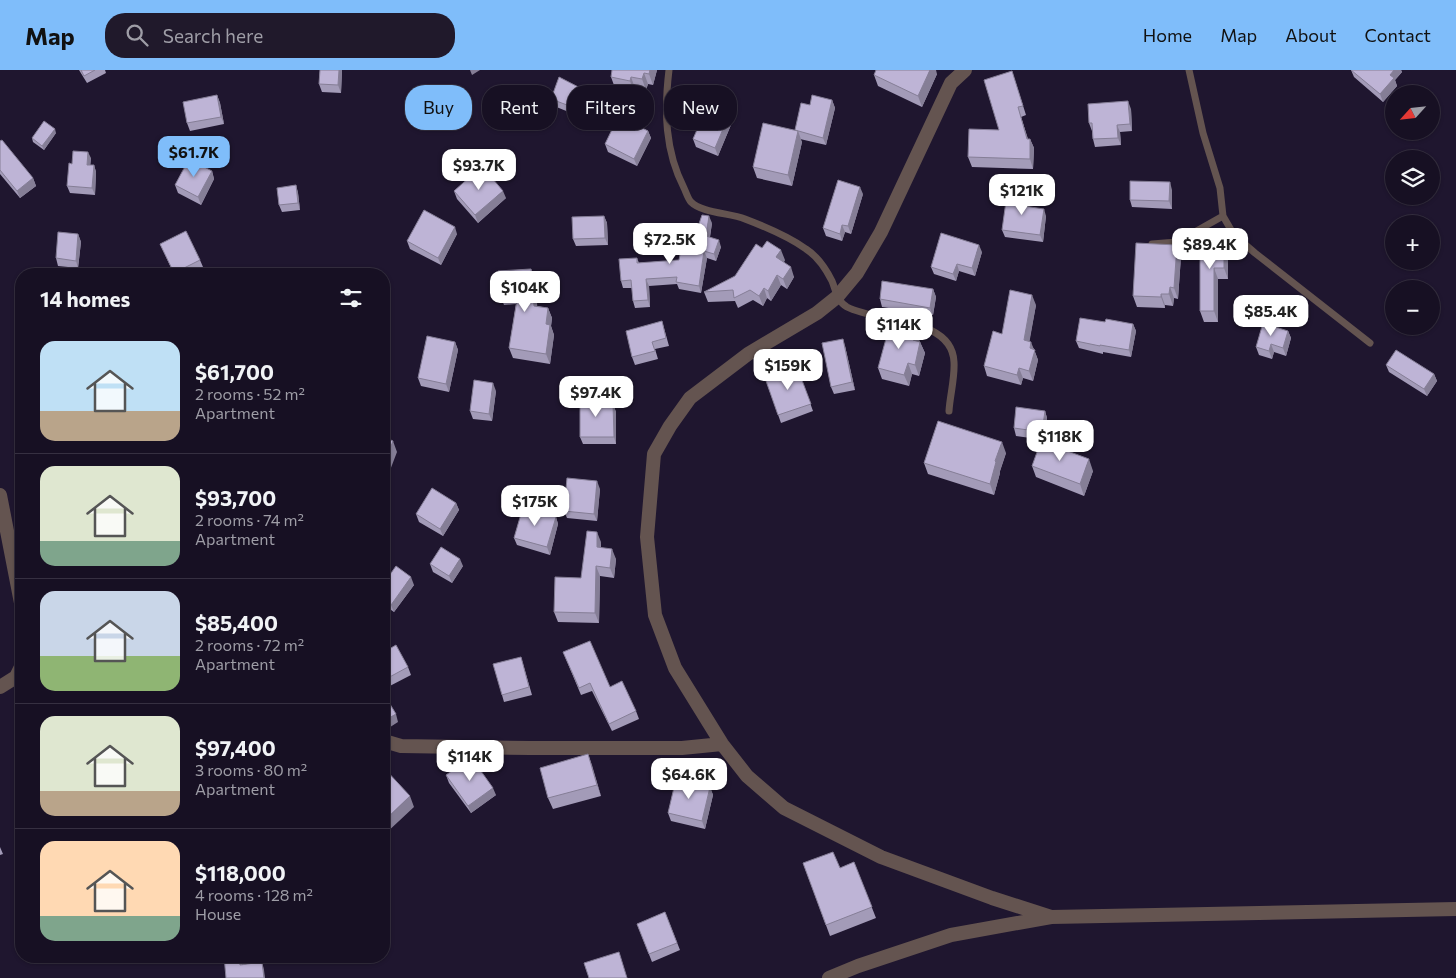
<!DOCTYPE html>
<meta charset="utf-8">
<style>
body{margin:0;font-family:Commissioner,sans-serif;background:#20192b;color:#f1f3f6;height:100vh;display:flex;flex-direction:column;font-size:19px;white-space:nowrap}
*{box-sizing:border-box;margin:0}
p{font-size:16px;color:#9e9da6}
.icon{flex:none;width:28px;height:28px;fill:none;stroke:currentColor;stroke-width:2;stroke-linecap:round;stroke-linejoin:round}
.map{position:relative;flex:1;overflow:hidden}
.details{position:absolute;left:15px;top:198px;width:375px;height:695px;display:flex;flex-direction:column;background:#171023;border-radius:20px;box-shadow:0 1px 4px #0004,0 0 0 1px #363041}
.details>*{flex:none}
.banner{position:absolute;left:405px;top:15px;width:475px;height:45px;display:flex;gap:10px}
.needle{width:32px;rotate:243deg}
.tools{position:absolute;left:1385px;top:15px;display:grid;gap:10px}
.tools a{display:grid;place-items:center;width:55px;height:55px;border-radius:50%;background:#171023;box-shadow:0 1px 4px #0004,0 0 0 1px #363041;font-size:25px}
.price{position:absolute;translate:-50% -42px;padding:0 11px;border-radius:10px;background:#fff;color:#222;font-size:16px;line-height:32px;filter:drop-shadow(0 1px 2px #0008)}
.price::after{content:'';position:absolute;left:50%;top:30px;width:15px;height:11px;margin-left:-8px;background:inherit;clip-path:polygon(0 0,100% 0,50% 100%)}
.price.selected{background:#7fbdfa;color:#111}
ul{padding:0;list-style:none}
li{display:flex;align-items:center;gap:15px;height:125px;padding:0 25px}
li+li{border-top:1px solid #363041}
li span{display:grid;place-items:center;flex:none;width:140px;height:100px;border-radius:15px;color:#555}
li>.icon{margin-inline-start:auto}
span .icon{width:60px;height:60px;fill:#fffc;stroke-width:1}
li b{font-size:21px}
h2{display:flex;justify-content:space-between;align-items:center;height:60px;padding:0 25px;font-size:21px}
.tag{padding:0 18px;border-radius:20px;background:#171023;box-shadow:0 1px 4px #0004,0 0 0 1px #363041;font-size:18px;line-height:45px}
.tag.selected{background:#7fbdfa;color:#111}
header{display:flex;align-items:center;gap:30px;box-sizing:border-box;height:70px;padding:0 25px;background:#7fbdfa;color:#111}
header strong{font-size:24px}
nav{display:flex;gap:28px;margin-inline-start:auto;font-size:18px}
.search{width:350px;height:45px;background:#20192b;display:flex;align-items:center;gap:12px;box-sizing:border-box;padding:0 18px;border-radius:20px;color:#9e9da6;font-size:19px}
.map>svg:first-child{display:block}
</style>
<header>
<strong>Map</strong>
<div class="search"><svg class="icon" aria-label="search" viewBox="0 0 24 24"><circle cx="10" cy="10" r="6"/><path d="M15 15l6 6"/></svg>Search here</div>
<nav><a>Home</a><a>Map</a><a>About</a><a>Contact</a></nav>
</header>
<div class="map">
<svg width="1456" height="908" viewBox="0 0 1456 908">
<rect width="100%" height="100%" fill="#1f162f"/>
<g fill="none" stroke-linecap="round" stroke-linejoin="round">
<path stroke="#645450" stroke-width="7" d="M669,0C664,41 665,81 684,118C686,122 688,129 691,132C702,143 730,143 745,149C766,157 788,166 806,179C817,186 826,199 832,211C836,221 837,231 847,237C877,253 952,246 954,292C955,308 950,325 949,341
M1223,146L1234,165L1255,183L1370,273
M1152,174L1177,172L1223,146L1220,118L1203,63L1189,0"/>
<path stroke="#645450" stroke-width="14" d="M965,0L951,13L881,162L857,203L837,227L817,243L748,284L690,328L670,356L654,384L647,467L655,545L675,598L722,674L747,706L784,738L881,787L992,828L1051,847
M0,425L21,533
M0,617L16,607L21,597
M384,671L401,676L530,678H682L722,674
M829,908L858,896L951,865L1051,847L1456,839"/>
</g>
<path fill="#a39bb8" d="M79,0H105L106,3L87,13Z
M320,0H342L341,23L322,22L319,14Z
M657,0L653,15L648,14L646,20L635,18L634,23L615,18L611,7Z
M1351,0H1401L1402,2L1395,10L1397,16L1383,32L1354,7Z
M1012,1L1026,45L1021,47L1028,69H1030L1034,78L1033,99L972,97L968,87L999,60Z
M937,4L922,37L878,16L874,5Z
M590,23L593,30L586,49L554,36L551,29Z
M217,25L220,33L224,54L190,61L187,53Z
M832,30L835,38L826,75L800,69L802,72L792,116L757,108L753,97L795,60L810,35Z
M738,38L718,86L696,77L693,69Z
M1131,39L1132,61L1120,62L1121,75L1095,77L1093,69L1092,61L1089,53Z
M640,54L639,56L648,61L651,68L637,96L608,82L605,74Z
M56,63L44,80L33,72L32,68Z
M0,71L33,108L36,116L20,128L0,104Z
M91,88L90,95H94L96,102L95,125L70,123L67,116L72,94Z
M212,101L214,109L201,135L178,123L175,115Z
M296,115L298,123L300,140L282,142L279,135Z
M1172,120V139L1132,137L1130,130Z
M454,121L506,128L478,153L457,129Z
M863,124L851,164L845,162L842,171L826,166L823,158Z
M1028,134V136L1046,146L1043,172L1005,167L1002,160Z
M604,146L607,153L608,175L576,176L573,169Z
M712,153L710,167L721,177L716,191L707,188L701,223L679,219L677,214L649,216L650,237L635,238L633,231L632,218H623L621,211L637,188L639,193L679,190L690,180Z
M78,164L81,172L78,198L58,196L56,188Z
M457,164L441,195L410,179L407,171Z
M1200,168H1224L1228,179V209H1218V252H1204L1200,241Z
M160,174L200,190L203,197L190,204H174Z
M982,182L975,206L959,201L956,211L934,204L931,197Z
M1181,186L1178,229L1174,228L1173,236L1165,235V238L1137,237L1133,226Z
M785,190L784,192L794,207L787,219L781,215L771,231L767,228L763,236L753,230L738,238L735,231L708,232L704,222Z
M531,199L535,208L537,236L548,238L552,248L551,256L554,265L550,294L513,288L509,278L516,234L504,235L500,225Z
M933,219L936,227L933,245L882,237L880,229Z
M1036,235L1029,272L1034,279L1038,290L1033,311L1023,308L1021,315L987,306L984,296L1002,264Z
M662,251L669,276L655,279L658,289L635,295L632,287Z
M1105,252L1133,254L1136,261L1131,287L1103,282V284L1079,278L1076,271Z
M1288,261L1291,268L1286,286L1274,282L1272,289L1259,285L1256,277Z
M455,272L458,280L449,322L421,316L418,308Z
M920,272L925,283L919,306L912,304L909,316L882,309L878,298Z
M845,276L855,320L834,324L831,317Z
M1386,295L1434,304L1437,311L1427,326L1389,302Z
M797,297L813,341L781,353L765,308Z
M496,321L492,351L473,349L470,341Z
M613,334L616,342V374H583L580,367Z
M1045,341L1047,348L1045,370L1016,366L1014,358Z
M1006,383L1000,401V403L994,425L928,404L924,393Z
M1032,396L1093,401L1084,426L1036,407Z
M600,419L597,451L567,448L564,441Z
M456,433L459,440L443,466L419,452L416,444Z
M556,447L558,454L550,485L517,475L514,468Z
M601,472V478L616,489L614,508L600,506L599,553L558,552L554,542L581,508Z
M430,494L463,496L452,513L433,502Z
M384,513L414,515L394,542L384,535Z
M384,582L408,597L411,605L384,619Z
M563,582L610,617L636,641L639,649L612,661L592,621L581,625Z
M521,587L532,625L504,632L502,625Z
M588,684L601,726L553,739L548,728Z
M446,705L496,725L471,743L449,713Z
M710,717L713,725L705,759L671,751L668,743Z
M0,777L3,784L0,785Z
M854,792L876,848L830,866L803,793L840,798Z
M665,842L680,880L652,892L637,854Z"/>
<path fill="#857e96" d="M339,0H342L341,23L338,15Z
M470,0H480L472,5Z
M650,0H657L653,15L649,4Z
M930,0H936L937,4L922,37L918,26Z
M1394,0H1401L1402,2L1395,10L1397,16L1383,32L1380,24L1390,5Z
M644,3L648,14L646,20L642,9Z
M631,7L635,18L634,23L630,11Z
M590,23L593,30L586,49L583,41Z
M217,25L220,33L224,54L221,47Z
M832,30L835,38L826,75L823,68Z
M735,31L738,38L718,86L715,78Z
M1128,31L1131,39L1132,61L1130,54Z
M1018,37L1030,76V69L1034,78L1033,99L1030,89Z
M638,46L640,54L637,61L634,54Z
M1117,55L1120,62L1121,75L1118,68Z
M55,59L56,63L44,80L42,76Z
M648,61L651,68L637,96L634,89Z
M798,61L802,72L792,116L788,105Z
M88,82L91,88L90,101L87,95Z
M94,95L96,102L95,125L92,118Z
M212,101L214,109L201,135L198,127Z
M33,108L36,116L20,128L17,121Z
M1170,112L1172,120V139L1169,131Z
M296,115L298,123L300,140L298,133Z
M860,117L863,124L851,164L848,156Z
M503,121L506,128L478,153L475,145Z
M1025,126L1028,134L1027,143L1024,136Z
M1044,139L1046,146L1043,172L1040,165Z
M604,146L607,153L608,175L605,168Z
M709,146L712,153L709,173L706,166Z
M842,155L845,162L842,171L840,164Z
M455,157L457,164L441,195L438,188Z
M78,164L81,172L78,198L76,191Z
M1224,168L1228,179V209L1224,198Z
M719,170L721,177L716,191L714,184Z
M979,175L982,182L975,206L972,198Z
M1177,175L1181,186L1178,229L1174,218Z
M781,180L785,190L780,197L776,187Z
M704,181L707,188L701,223L699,216Z
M957,194L959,201L956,211L953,204Z
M791,197L794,207L787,219L783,209Z
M1214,198L1218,209V252L1214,241Z
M531,199L535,208L538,245L534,236Z
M777,205L781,215L771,231L768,221Z
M646,209L649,216L650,237L648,230Z
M1170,217L1174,228L1173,236L1169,224Z
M764,218L767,228L763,236L759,226Z
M933,219L936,227L933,245L930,238Z
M1161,224L1165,235V238L1161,227Z
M1032,225L1036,235L1028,280L1024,270Z
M548,238L552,248L551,256L554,265L550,294L546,284V254Z
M1133,254L1136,261L1131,287L1129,280Z
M916,260L920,272L917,281L913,270Z
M1288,261L1291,268L1286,286L1283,278Z
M843,269L845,276L855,320L852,312Z
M455,272L458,280L449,322L446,314Z
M920,272L925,283L919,306L915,295Z
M1031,272L1038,290L1033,311L1029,301L1030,278Z
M1271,274L1274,282L1272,289L1269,281Z
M908,293L912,304L909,316L904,305Z
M1019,298L1023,308L1021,315L1017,305Z
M1434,304L1437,311L1427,326L1424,319Z
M493,313L496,321L492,351L489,344Z
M388,319L391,326L384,344V330Z
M613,334L616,342V374L614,367Z
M1045,341L1047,348L1045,370L1042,362Z
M393,371L397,382L384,416V395Z
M1002,372L1006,383L1000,401V403L994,425L990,414L995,391Z
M1089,389L1093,401L1084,426L1080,414Z
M597,411L600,419L597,451L594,444Z
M456,433L459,440L443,466L440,459Z
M556,447L558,454L550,485L547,477Z
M597,462L601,472L600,487L597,477Z
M612,479L616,489L614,508L610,498Z
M460,489L463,496L452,513L449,506Z
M596,496L600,506L599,553L595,543Z
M411,507L414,515L394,542L391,535Z
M396,644L398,652L384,661V651Z
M588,684L592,695L601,726L597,715Z
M710,717L713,725L705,759L702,751Z
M493,718L496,725L471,743L468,736Z
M410,726L414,737L384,765V751Z
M239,886H241L243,902L240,895Z
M262,892L264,900L265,908H264Z"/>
<path fill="#beb4d6" stroke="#857e96" d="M81,0H95L84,6Z
M320,0H339L338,15L319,14Z
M612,0H650L649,4L644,3L642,9L631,7L630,11L611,7Z
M876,0H930L918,26L874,5Z
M1351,0H1394L1390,5L1394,8L1380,24Z
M1012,1L1023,36L1018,37L1027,69H1030V89L968,87L969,59L999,60L984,10Z
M559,7L590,23L583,41L551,29Z
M714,21L735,31L715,78L693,69Z
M217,25L221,47L187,53L183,32Z
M812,25L832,30L823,68L795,60L801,33L810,35Z
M1128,31L1130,54L1117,55L1118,68L1093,69L1092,53H1089L1088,34Z
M622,39L638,46L634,54L648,61L634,89L605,74Z
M44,51L55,59L42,76L32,68Z
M763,53L798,61L788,105L753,97Z
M2,70L33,108L17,121L0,100V71Z
M73,81L88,82L87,95H94L92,118L67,116L69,93L72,94Z
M189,89L212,101L198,127L175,115Z
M482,96L503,121L475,145L454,121Z
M838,110L860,117L848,156L842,155L840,164L823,158Z
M1130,111L1170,112L1169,131L1130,130Z
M296,115L298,133L279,135L277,118Z
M1007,124L1025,126L1024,136L1044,139L1040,165L1002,160Z
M424,140L455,157L438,188L407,171Z
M702,145L709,146L706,166L719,170L714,184L704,181L699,216L676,212L677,207L646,209L648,230L633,231L631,210L621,211L619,189L637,188V193L679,190L681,179L690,180Z
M604,146L605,168L573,169L572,147Z
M186,161L200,190L174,203L160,174Z
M58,162L78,164L76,191L56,188Z
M941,163L979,175L972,198L957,194L953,204L931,197Z
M1200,168H1224V198H1214V241H1200Z
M767,171L781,180L776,187L791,197L783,209L777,205L768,221L764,218L759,226L750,220L734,228L733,220L704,222L735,206L756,174L762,178Z
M1136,173L1177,175L1174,218L1170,217L1169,224H1161V227L1133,226Z
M531,199L534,236L548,238L546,254L550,255L546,284L509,278L518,224L500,225L498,201Z
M882,211L933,219L930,238L880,229Z
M1010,220L1032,225L1024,270L1031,272L1030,278L1035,280L1029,301L1019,298L1017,305L984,296L993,261L1002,264Z
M1080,248L1105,252L1106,249L1133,254L1129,280L1100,275V276L1076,271Z
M662,251L666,268L652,272L655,281L632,287L626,261Z
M1263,253L1288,261L1283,278L1271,274L1269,281L1256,277Z
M890,254L916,260L913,270L920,272L915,295L908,293L904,305L878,298Z
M427,266L455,272L446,314L418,308Z
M843,269L852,312L831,317L822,273Z
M1396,280L1434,304L1424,319L1386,295Z
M797,297L811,334L778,345L765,308Z
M474,310L493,313L489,344L470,341Z
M384,317L388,319L384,330Z
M580,327H604V334H613L614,367H580Z
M1016,337L1045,341L1042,362L1014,358Z
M938,351L1002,372L995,391L996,392L990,414L924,393Z
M384,367L393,371L384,395Z
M1041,371L1089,389L1080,414L1032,396Z
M567,408L597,411L594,444L564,441Z
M432,418L456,433L440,459L416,444Z
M523,437L556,447L547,477L514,468Z
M587,461L597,462V477L612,479L610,498L596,496L595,543L554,542L555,507L581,508Z
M441,477L460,489L449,506L430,494Z
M396,496L411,507L391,535L384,530V513Z
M590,571L610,617L622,611L636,641L609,654L590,613L579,618L563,582Z
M396,575L408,597L384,610V582Z
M521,587L529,617L502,625L493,594Z
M385,626L396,644L384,651V627Z
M588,684L597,715L548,728L540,698Z
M471,687L493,718L468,736L446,705Z
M384,698L410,726L384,751Z
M676,709L710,717L702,751L668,743Z
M833,782L840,798L854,792L872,837L826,855L803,793Z
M665,842L677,873L649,884L637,854Z
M619,882L627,908H589L584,893Z
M224,886H239L240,895L262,892L264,908H226Z"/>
</svg>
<div class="tools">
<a><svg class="needle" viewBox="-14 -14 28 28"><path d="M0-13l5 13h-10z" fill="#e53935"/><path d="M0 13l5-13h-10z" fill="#9e9da6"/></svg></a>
<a><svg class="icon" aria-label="layers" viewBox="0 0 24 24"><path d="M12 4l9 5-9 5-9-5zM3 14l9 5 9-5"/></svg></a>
<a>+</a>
<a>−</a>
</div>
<b class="price selected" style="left:194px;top:108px">$61.7K</b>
<b class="price" style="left:479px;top:121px">$93.7K</b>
<b class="price" style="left:1022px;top:146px">$121K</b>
<b class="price" style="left:670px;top:195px">$72.5K</b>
<b class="price" style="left:1210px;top:200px">$89.4K</b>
<b class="price" style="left:525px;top:243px">$104K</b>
<b class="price" style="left:1271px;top:267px">$85.4K</b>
<b class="price" style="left:899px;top:280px">$114K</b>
<b class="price" style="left:788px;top:321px">$159K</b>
<b class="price" style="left:596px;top:348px">$97.4K</b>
<b class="price" style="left:1060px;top:392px">$118K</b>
<b class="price" style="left:535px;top:457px">$175K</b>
<b class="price" style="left:470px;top:712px">$114K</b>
<b class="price" style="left:689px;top:730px">$64.6K</b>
<div class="banner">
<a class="tag selected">Buy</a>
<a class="tag">Rent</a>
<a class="tag">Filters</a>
<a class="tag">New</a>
</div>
<section class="details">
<h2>14 homes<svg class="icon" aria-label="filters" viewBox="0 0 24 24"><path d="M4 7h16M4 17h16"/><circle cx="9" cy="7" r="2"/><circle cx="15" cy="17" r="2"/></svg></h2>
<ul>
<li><span style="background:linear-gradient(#bfe0f5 70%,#b9a48a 0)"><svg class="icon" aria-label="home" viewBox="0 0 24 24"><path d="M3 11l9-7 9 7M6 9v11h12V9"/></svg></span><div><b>$61,700</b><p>2 rooms · 52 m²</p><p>Apartment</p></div></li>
<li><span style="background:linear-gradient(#dfe7d0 75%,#7fa58c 0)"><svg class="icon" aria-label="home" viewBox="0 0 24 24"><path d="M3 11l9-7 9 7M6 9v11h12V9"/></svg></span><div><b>$93,700</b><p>2 rooms · 74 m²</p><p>Apartment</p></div></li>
<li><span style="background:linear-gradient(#c9d6e8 65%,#8fb573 0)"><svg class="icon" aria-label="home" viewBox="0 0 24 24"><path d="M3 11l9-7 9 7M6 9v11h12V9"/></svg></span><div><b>$85,400</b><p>2 rooms · 72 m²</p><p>Apartment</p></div></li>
<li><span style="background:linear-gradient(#dfe7d0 75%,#b9a48a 0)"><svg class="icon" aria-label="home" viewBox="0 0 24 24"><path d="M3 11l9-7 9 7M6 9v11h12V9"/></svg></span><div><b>$97,400</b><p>3 rooms · 80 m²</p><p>Apartment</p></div></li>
<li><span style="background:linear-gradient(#ffd9b3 75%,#7fa58c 0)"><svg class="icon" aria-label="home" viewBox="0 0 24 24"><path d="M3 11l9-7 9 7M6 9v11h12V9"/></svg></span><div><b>$118,000</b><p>4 rooms · 128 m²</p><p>House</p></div></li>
</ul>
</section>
</div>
